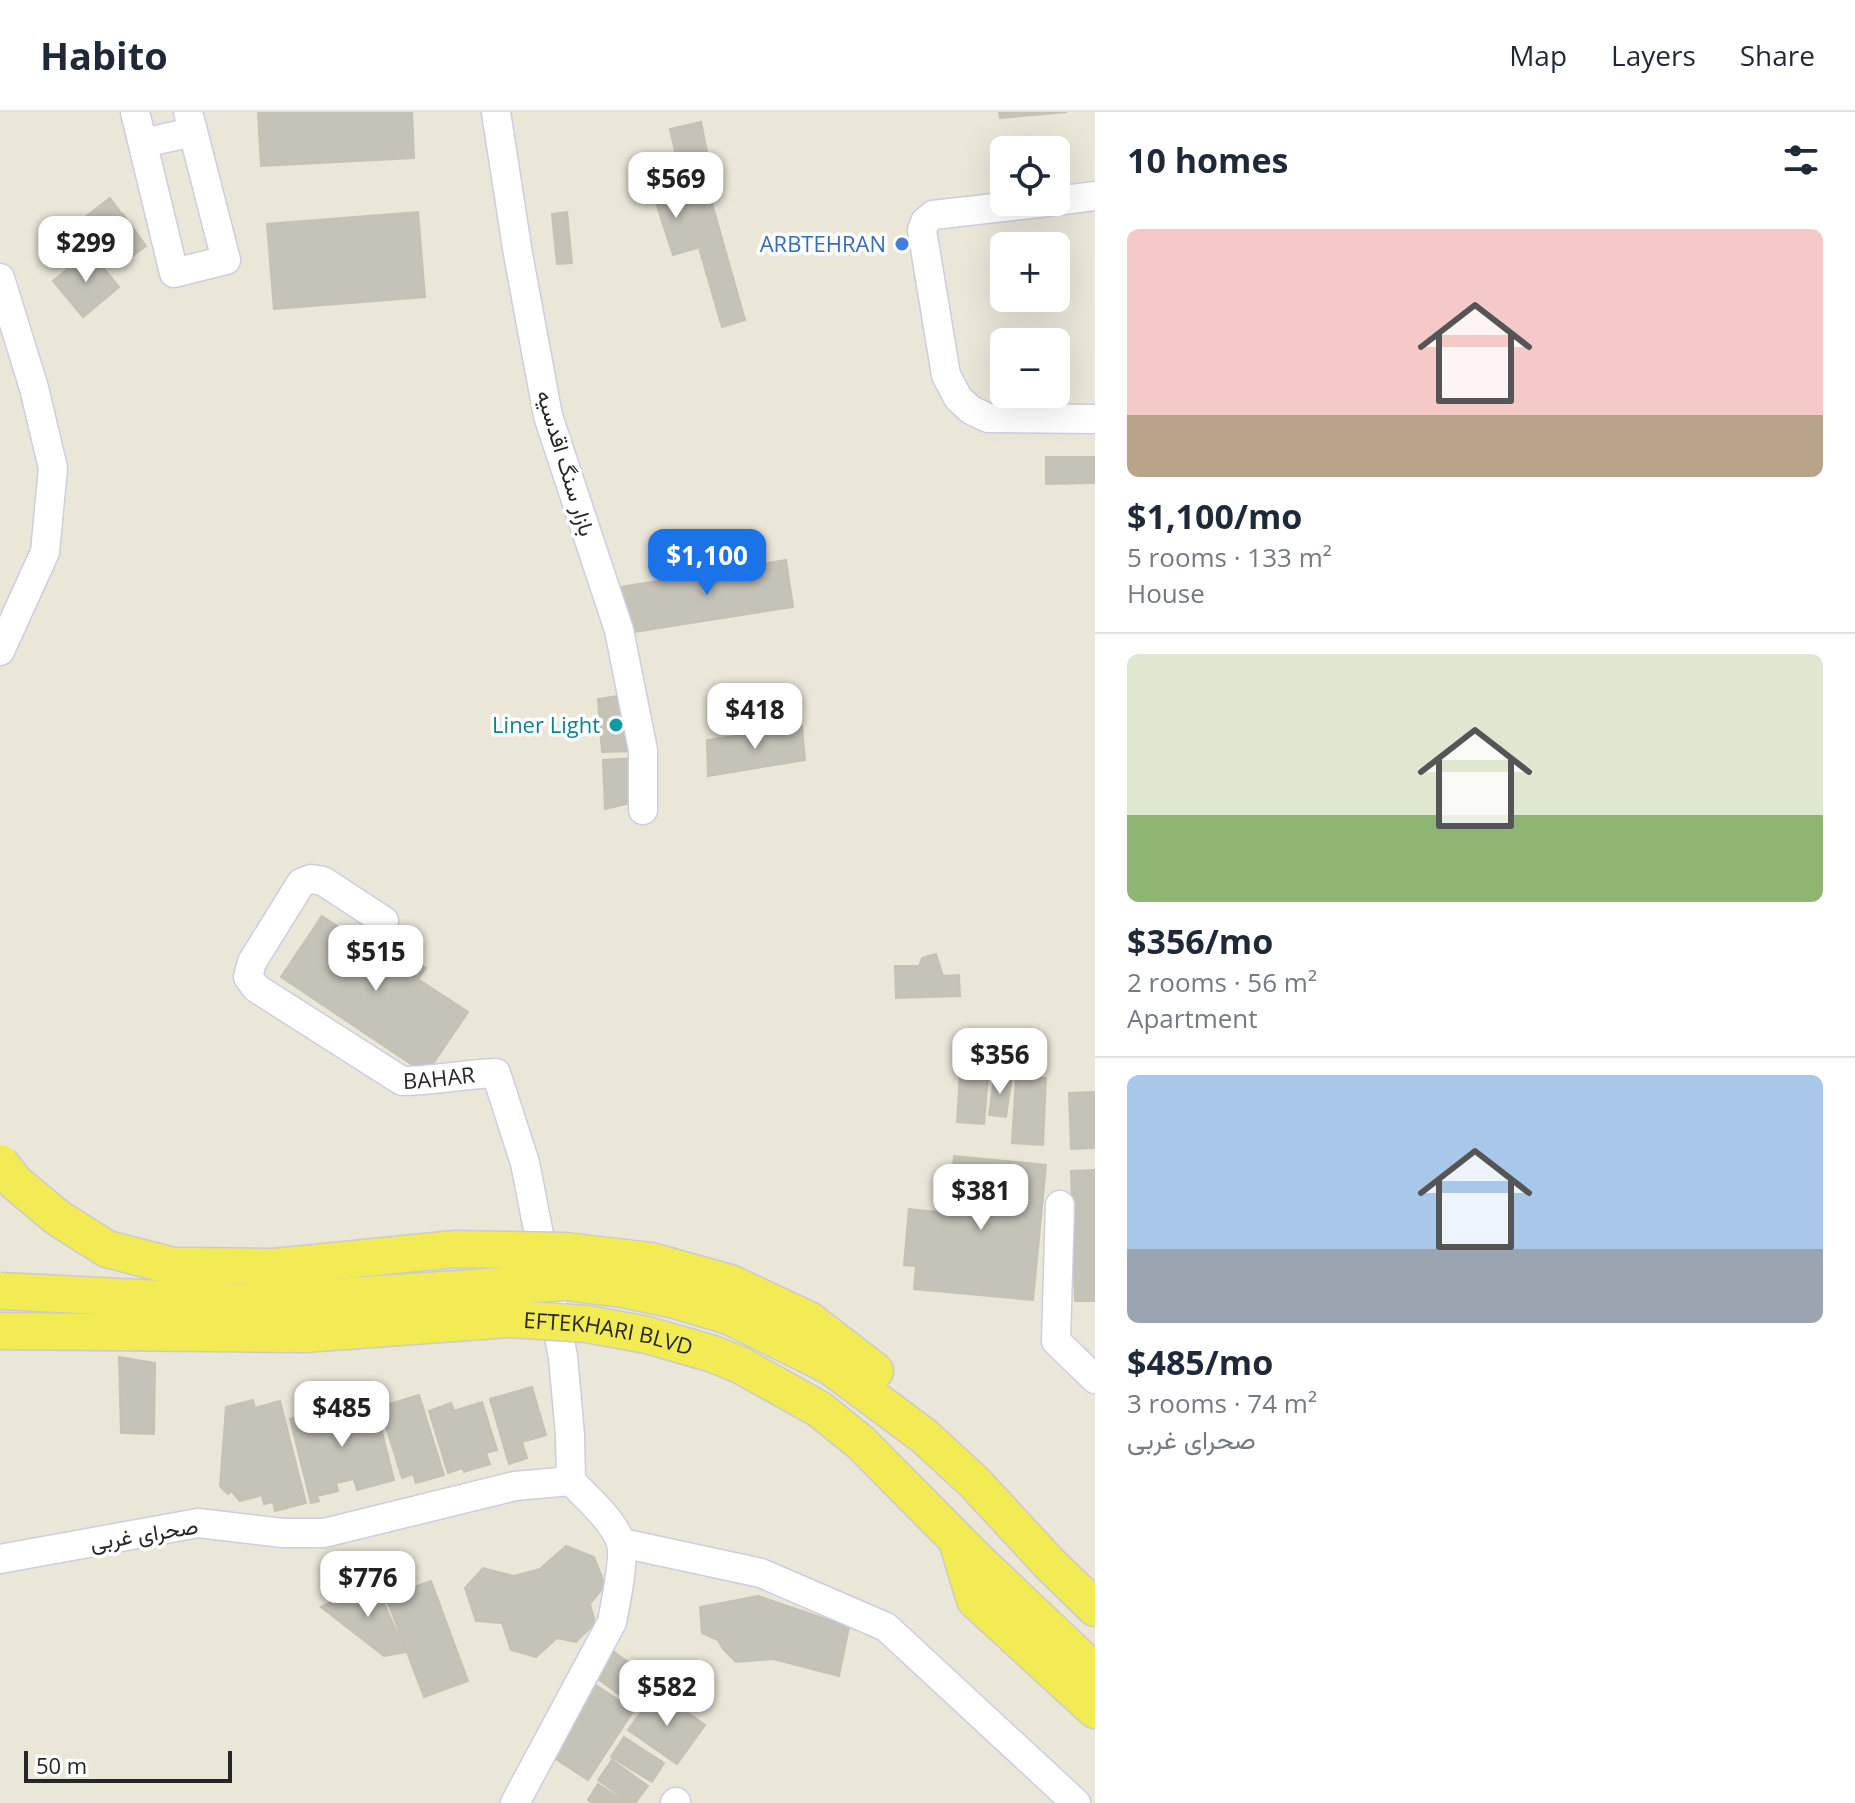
<!DOCTYPE html>
<meta charset="utf-8">
<style>
body{margin:0;font-family:"Open Sans",Vazirmatn,sans-serif;background:#f6f6f7;color:#1f2937;height:100vh;display:flex;flex-direction:column;font-size:30px;white-space:nowrap}
*{box-sizing:border-box;margin:0}
p{font-size:26px;color:#747a83}
.icon{flex:none;width:44px;height:44px;fill:none;stroke:currentColor;stroke-width:2;stroke-linecap:round;stroke-linejoin:round}
.map{position:relative;flex:1;overflow:hidden}
.details{display:flex;flex-direction:column;background:#fff;width:760px}
.details>*{flex:none}
.fabs{position:absolute;left:990px;top:24px;display:grid;gap:16px}
.fabs a{display:grid;place-items:center;width:80px;height:80px;border-radius:12px;background:#fff;box-shadow:0 8px 32px #0002;font-size:40px}
.scale{position:absolute;left:24px;bottom:20px;width:208px;box-sizing:border-box;padding-left:8px;border:4px solid #272727;border-top:0;font-size:22px;line-height:28px;white-space:nowrap;color:#272727;-webkit-text-stroke:6px #fff;paint-order:stroke}
.price{position:absolute;translate:-50% -68px;padding:0 18px;border-radius:16px;background:#fff;color:#222;font-size:26px;line-height:52px;filter:drop-shadow(0 2px 4px #0008)}
.price::after{content:'';position:absolute;left:50%;top:48px;width:24px;height:18px;margin-left:-12px;background:inherit;clip-path:polygon(0 0,100% 0,50% 100%)}
.price.on{background:#1a73e8;color:#fff}
ul{padding:0;list-style:none}
li{display:grid;align-content:center;gap:16px;height:424px;padding:0 32px}
li+li{border-top:2px solid #e0e1e3}
li span{display:grid;place-items:center;height:248px;border-radius:12px;color:#555}
li>.icon{margin-inline-start:auto}
span .icon{width:144px;height:144px;fill:#fffc;stroke-width:1}
li b{font-size:34px}
h2{display:flex;justify-content:space-between;align-items:center;height:96px;padding:0 32px;font-size:34px}
header{display:flex;align-items:center;gap:48px;box-sizing:border-box;height:112px;padding:0 40px;background:#fff;border-bottom:2px solid #e0e1e3}
header strong{font-size:38px}
nav{display:flex;gap:44px;margin-inline-start:auto;font-size:28px}
main{display:flex;flex:1;min-height:0}
.map>svg:first-child{display:block}
</style>
<header>
<strong>Habito</strong>
<nav><a>Map</a><a>Layers</a><a>Share</a></nav>
</header>
<main>
<div class="map">
<svg width="1095" height="1691" viewBox="0 0 1095 1691">
<rect width="100%" height="100%" fill="#eae6d8"/>
<path fill="#c5c2b8" stroke="#c5c2b2" stroke-width="2" d="M258,0H412L414,46L261,54Z
M999,0H1067L1000,6Z
M701,10L711,60L681,66L670,17Z
M679,72L700,135L673,143L653,81Z
M708,77L745,208L722,215L684,84Z
M110,86L121,101L95,121L84,106Z
M418,100L425,185L274,197L267,112Z
M567,100L572,151L557,152L552,102Z
M123,102L146,134L120,153L97,121Z
M90,139L119,175L83,205L53,169Z
M1046,345H1095V371L1046,372Z
M786,448L793,495L627,521L620,475Z
M625,583L636,639L602,640L598,587Z
M802,614L805,648L708,664L707,628Z
M639,646L643,688L605,697L603,648Z
M322,804L370,836L378,824L426,856L418,867L468,900L426,962L281,865Z
M936,842L943,864L959,863L960,884L896,886L895,854H919L922,846Z
M960,961L988,963L984,1012L957,1010Z
M1012,963L1006,1005L989,1003L994,966Z
M1016,965L1046,966L1043,1033L1012,1031Z
M1095,980V1036L1071,1037L1069,981Z
M954,1044L1046,1053L1033,1188L914,1177L916,1154L904,1153L909,1097L948,1101Z
M1095,1058V1189H1075L1071,1059Z
M119,1245L155,1251L154,1322L121,1321Z
M532,1275L546,1323L522,1330L527,1346L509,1352L490,1287Z
M419,1283L444,1363L416,1371L413,1362L402,1366L380,1295Z
M253,1288L255,1296L280,1289L306,1391L275,1399L273,1390L264,1392L262,1383L240,1389L231,1379L228,1382L220,1374L226,1295Z
M482,1290L497,1338L486,1341L490,1352L464,1360L463,1356L448,1361L429,1299L451,1291L454,1299Z
M351,1292L353,1297L375,1292L394,1368L357,1378L354,1367L336,1371L338,1379L317,1384L319,1389L311,1391L290,1307Z
M566,1434L594,1445L605,1473L590,1492L595,1511L576,1530L557,1526L536,1545L511,1538L502,1511L476,1509L465,1476L483,1456L514,1464L540,1457Z
M431,1469L468,1569L424,1585L386,1485Z
M374,1470L406,1540L384,1544L321,1495Z
M758,1484L849,1515L839,1564L773,1547L736,1550L723,1537L718,1528L702,1521L700,1495Z
M613,1539L649,1566L631,1591L594,1564Z
M594,1572L634,1598L588,1668L548,1642Z
M657,1579L705,1613L677,1652L628,1618Z
M624,1625L664,1651L652,1670L611,1645Z
M612,1648L648,1674L635,1691H630L598,1668Z
M598,1672L627,1691H593L588,1688Z"/>
<g fill="none" stroke-linecap="round" stroke-linejoin="round">
<defs>
<g id="minor">
<path d="M135,0L174,161L226,148L188,0"/>
<path d="M496,0L518,142L548,304L619,518L643,638V698"/>
<path d="M143,31L193,20"/>
<path d="M1056,89L1095,84"/>
<path d="M1047,90L933,103L925,110L922,118L946,263L958,286L971,298L988,306L1095,307"/>
<path d="M0,166L34,276L53,356L45,440L0,539"/>
<path id="s1" d="M384,809L323,769L311,767L301,771L252,850L248,865L256,876L402,969C433,969 465,962 496,961L525,1051L563,1245L570,1323L571,1369"/>
<path d="M1060,1093L1056,1229L1095,1267"/>
<path d="M622,1431L761,1461L886,1515L1076,1691"/>
<path d="M0,1447L198,1411L283,1421H324L515,1374L571,1369"/>
<path d="M515,1691L612,1510C615,1494 626,1442 620,1428C611,1406 587,1386 571,1369"/>
<path d="M675,1691L676,1690"/>
</g>
<path id="major" d="M730,1171L809,1208L875,1259
M729,1204L830,1254L924,1324L974,1370L1048,1450L1095,1496
M713,1242L740,1253L819,1297L860,1330L979,1450L1095,1560
M958,1432L975,1488L1095,1598"/>
</defs>
<use href="#minor" stroke="#cdcde1" stroke-width="31"/>
<use href="#major" stroke="#cbcbcb" stroke-width="39"/>
<use href="#minor" stroke="#fff" stroke-width="28"/>
<use href="#major" stroke="#f3eb54" stroke-width="36"/>
<defs>
<g id="major-bridge">
<path d="M0,1051L16,1071L58,1106L107,1137L173,1154L275,1155L455,1137L565,1139L651,1149L730,1171"/>
<path d="M0,1179L241,1191L566,1170L622,1177L675,1188L729,1204"/>
<path id="s2" d="M0,1219L304,1222L510,1207L587,1212L647,1223L713,1242"/>
</g>
</defs>
<use href="#major-bridge" stroke="#cbcbcb" stroke-width="39" stroke-linecap="butt"/>
<use href="#major-bridge" stroke="#f3eb54" stroke-width="36"/>
</g>
<circle fill="#3f7fe0" stroke="#fff" stroke-width="3" cx="902" cy="132" r="8"/>
<circle fill="#0f9aa8" stroke="#fff" stroke-width="3" cx="616" cy="613" r="8"/>
<g text-anchor="middle" stroke-width="7" stroke-linejoin="round" paint-order="stroke">
<g font-size="22" fill="#366cbe" stroke="#fff" text-anchor="end">
<text x="886" y="140">ARBTEHRAN</text>
</g>
<g font-size="22" fill="#272727" stroke="#fff">
<text transform="translate(566 351) rotate(73)" y="8">بازار سنگ اقدسیه</text>
<text dy="8" stroke="none"><textPath href="#s1" startOffset="428">BAHAR</textPath></text>
<text dy="8" stroke="none"><textPath href="#s2" startOffset="610">EFTEKHARI BLVD</textPath></text>
<text transform="translate(144 1422) rotate(-9)" y="8">صحرای غربی</text>
</g>
<g font-size="22" fill="#0d838f" stroke="#fff" text-anchor="end">
<text x="600" y="621">Liner Light</text>
</g>
</g>
</svg>
<div class="fabs">
<a><svg class="icon" aria-label="locate" viewBox="0 0 24 24"><circle cx="12" cy="12" r="6"/><path d="M12 2v4M12 18v4M2 12h4M18 12h4"/></svg></a>
<a>+</a>
<a>−</a>
</div>
<div class="scale">50 m</div>
<b class="price" style="left:676px;top:108px">$569</b>
<b class="price" style="left:86px;top:172px">$299</b>
<b class="price on" style="left:707px;top:485px">$1,100</b>
<b class="price" style="left:755px;top:639px">$418</b>
<b class="price" style="left:376px;top:881px">$515</b>
<b class="price" style="left:1000px;top:984px">$356</b>
<b class="price" style="left:981px;top:1120px">$381</b>
<b class="price" style="left:342px;top:1337px">$485</b>
<b class="price" style="left:368px;top:1507px">$776</b>
<b class="price" style="left:667px;top:1616px">$582</b>
</div>
<section class="details">
<h2>10 homes<svg class="icon" aria-label="filters" viewBox="0 0 24 24"><path d="M4 7h16M4 17h16"/><circle cx="9" cy="7" r="2"/><circle cx="15" cy="17" r="2"/></svg></h2>
<ul>
<li><span style="background:linear-gradient(#f6c9c9 75%,#b9a48a 0)"><svg class="icon" aria-label="home" viewBox="0 0 24 24"><path d="M3 11l9-7 9 7M6 9v11h12V9"/></svg></span><div><b>$1,100/mo</b><p>5 rooms · 133 m²</p><p>House</p></div></li>
<li><span style="background:linear-gradient(#dfe7d0 65%,#8fb573 0)"><svg class="icon" aria-label="home" viewBox="0 0 24 24"><path d="M3 11l9-7 9 7M6 9v11h12V9"/></svg></span><div><b>$356/mo</b><p>2 rooms · 56 m²</p><p>Apartment</p></div></li>
<li><span style="background:linear-gradient(#a9c7e8 70%,#9aa5b1 0)"><svg class="icon" aria-label="home" viewBox="0 0 24 24"><path d="M3 11l9-7 9 7M6 9v11h12V9"/></svg></span><div><b>$485/mo</b><p>3 rooms · 74 m²</p><p>صحرای غربی</p></div></li>
</ul>
</section>
</main>
